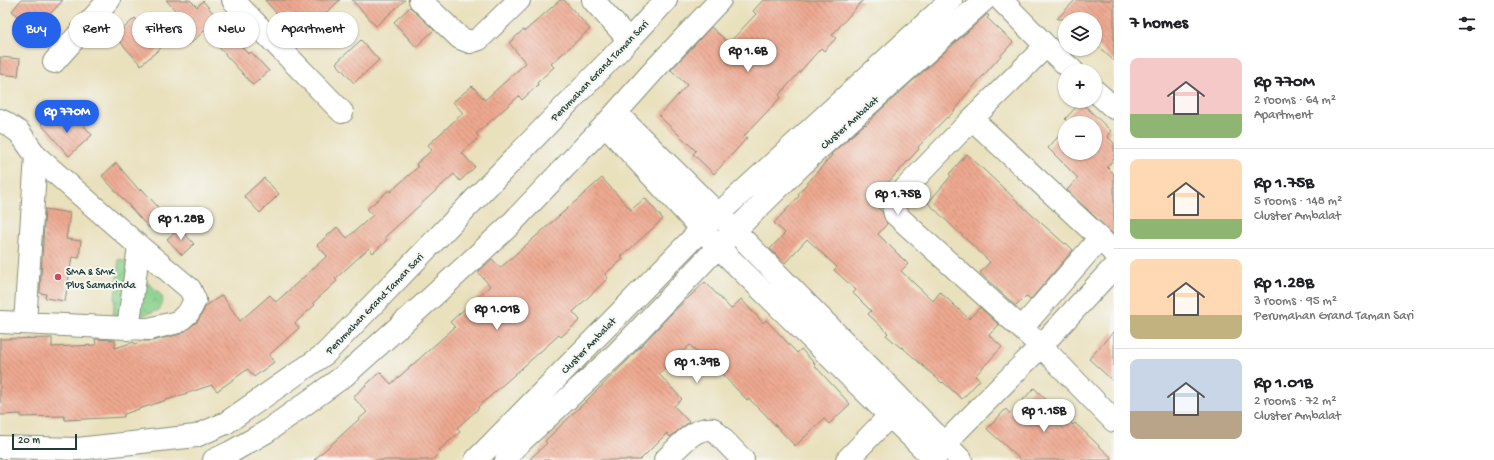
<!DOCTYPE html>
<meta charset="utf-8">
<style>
body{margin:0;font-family:"Gochi Hand",sans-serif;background:#f6f6f6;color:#202124;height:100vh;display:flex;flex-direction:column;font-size:15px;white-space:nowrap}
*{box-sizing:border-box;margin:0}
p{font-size:13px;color:#757577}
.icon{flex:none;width:22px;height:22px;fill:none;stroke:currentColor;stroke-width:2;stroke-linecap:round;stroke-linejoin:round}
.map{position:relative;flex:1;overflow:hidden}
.side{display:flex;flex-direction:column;background:#fff;width:380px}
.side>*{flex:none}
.banner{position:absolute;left:12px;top:12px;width:380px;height:36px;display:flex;gap:8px}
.tools{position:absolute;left:1058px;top:12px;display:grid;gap:8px}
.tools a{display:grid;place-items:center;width:44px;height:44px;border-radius:50%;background:#fff;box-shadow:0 1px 3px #0004;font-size:20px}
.scale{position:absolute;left:12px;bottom:10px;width:65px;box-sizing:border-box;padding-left:4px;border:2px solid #1f3d34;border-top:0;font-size:11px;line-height:14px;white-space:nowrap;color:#1f3d34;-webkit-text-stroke:3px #f6f6f2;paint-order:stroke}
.price{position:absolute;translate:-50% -34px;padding:0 9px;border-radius:14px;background:#fff;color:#222;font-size:13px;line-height:26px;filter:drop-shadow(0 1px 2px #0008)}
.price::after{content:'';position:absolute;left:50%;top:24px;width:12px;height:9px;margin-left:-6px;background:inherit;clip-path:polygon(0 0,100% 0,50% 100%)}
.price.on{background:#2563eb;color:#fff}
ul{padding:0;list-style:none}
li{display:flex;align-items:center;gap:12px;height:100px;padding:0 16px}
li+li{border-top:1px solid #e0e0e0}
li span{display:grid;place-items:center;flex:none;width:112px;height:80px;border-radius:8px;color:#555}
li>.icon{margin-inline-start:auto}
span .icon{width:48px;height:48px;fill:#fffc;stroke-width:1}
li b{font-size:17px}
h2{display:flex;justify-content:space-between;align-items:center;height:48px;padding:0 16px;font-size:17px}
.tag{padding:0 14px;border-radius:18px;background:#fff;box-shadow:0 1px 3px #0004;font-size:14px;line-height:36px}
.tag.on{background:#2563eb;color:#fff}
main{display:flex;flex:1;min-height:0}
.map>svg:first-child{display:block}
</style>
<main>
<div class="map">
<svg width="1114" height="460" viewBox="0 0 1114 460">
<defs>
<pattern id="park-crowns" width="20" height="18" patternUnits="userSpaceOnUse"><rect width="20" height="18" fill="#89d18c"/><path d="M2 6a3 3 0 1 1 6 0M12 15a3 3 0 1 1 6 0" fill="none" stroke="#6fab73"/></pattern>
<pattern id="building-back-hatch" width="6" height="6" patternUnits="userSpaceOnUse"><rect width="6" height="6" fill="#eea890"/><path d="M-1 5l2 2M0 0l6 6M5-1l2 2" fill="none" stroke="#c08a76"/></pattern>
</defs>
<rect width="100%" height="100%" fill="#f6f6f2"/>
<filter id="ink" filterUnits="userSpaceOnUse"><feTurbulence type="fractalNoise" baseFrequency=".025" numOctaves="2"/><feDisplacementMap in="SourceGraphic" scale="8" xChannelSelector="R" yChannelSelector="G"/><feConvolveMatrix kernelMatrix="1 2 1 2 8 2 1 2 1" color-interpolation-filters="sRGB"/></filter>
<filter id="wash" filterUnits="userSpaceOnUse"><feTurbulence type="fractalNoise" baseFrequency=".012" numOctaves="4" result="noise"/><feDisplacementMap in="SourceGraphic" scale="16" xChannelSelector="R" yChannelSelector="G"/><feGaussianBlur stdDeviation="0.9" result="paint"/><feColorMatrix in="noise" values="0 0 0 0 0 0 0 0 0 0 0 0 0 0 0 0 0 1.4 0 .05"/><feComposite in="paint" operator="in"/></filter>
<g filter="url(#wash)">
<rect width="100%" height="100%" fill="#e9e0bc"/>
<path fill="url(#park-crowns)" stroke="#548760" d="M119,259L123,260L160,294C165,300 162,304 159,310L117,323L113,317Z"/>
<g id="blocks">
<path fill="url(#building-back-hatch)" d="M21,0H63L49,15L55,20L40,37L12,11Z
M166,0H190L197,7L203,1L248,54L251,52L269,71L253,85L204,31L189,45L174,28L183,19Z
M265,0H340L305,32L289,14L282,20Z
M352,0H405L376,26Z
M560,0H564L590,29L551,64L554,67L537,83L538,85L522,100L519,96L476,134L479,137L462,153L475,167L460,181L454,174L385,237L387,240L373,253L369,248L335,279L337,281L313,303L315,305L295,323L299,328L269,355L274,362L254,377L248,369L217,391L212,385L124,414V417L65,420L64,416L21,417V414L0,415V339L52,338V347L96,345L95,339L115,340V348L134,342L135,344L142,341H152L181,334L198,321L206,306L222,295L240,321L270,295L276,302L327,256L317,245L337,227L347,238L373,215L367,209L389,190L390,192L418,167L416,164L432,150L428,145L463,113L453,102L472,86L485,100L526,63L509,43L523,30L525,31Z
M763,0H863L832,35L836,38L824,51L821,48L797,75L779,95L781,97L744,136L747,138L714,174L693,154L696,151L659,116L687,85L671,70L711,27L729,43L756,14L753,11Z
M1075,0H1114V61L1095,43V19H1057Z
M410,7L434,30L416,47L394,22Z
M987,14L989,16L987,18L1013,42L960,102L961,103L948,118L947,117L918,147L919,149L871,201L882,212L887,224L878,234L908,264L901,271L933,301L940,292L969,319L980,307L999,325L989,335L1002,347L975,376L980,380L962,399L943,382L942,383L902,347L901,348L886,335L888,333L868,314L871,311L853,293L856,290L834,270L837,267L807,239L785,263L770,249L785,233L774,223L799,196L798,194L832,155L831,154L865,124L866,125L875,115Z
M135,18L162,47L141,65L115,36Z
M361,40L379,60L354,83L336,63Z
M0,57L20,59L18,76L0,74Z
M1081,102L1111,131L1107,136L1114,143V159L1107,167L1114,174V235L1067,190L1078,178L1048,148L1065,129V153H1095V123H1069L1065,119Z
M53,113L67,129L78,119L92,135L69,156L41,124Z
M967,154L1032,215L1065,244L1066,243L1073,250L1030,300L1026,296L1016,306L980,273L990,262L928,203L951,176L949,174Z
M116,163L140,191L142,189L164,214L149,228L102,176Z
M264,178L279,194L260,213L244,196Z
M602,178L631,210L645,198L663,219L621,257L623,259L605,274L608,278L573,312L580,320L561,337L559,335L478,407L479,408L457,428L460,432L439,450L441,452L432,460H314L367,412L353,397L380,372L391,384L455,327L450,322L490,286L478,272L492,259L500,268Z
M45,209L70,213L66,239L81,241L79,258L72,257L65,301L45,298L46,294L40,293Z
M180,228L194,244L182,255L167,239Z
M705,282L731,309L741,299L763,323L766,320L797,353L801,349L815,364L814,365L850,404L829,424L824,419L795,446L762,411L749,399L747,400L720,372L719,373L705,358L704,359L690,345L659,374L682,399L674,406L689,422L670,437L667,433L640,460H529L547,443L545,441L626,362L671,314Z
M1114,331V382L1089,359Z
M1034,388L1073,425L1075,423L1114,460H1021L987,429L1006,409L1010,414Z"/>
</g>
</g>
<g filter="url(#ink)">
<use href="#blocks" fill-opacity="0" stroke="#848e78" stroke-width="1"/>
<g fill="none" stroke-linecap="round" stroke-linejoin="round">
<defs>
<path id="street" d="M233,0L342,112
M420,0L460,38L470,42L479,39L519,0
M593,0L629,40
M1001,0L1046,46L1073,71
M1046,46L972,119L896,198L893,205L895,214L1041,346L1114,421
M54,62L109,0
M1095,91L1114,108
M616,113L718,214L961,460
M972,119L1100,238L1114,253
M0,120L4,122L19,132L36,156L139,246L190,289L195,300L189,312L178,322L149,329L0,322
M605,125L718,247L935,460
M25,323L36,156
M1022,328L1100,238
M128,329L139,246
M945,443L1041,346L1114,267
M0,447L77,449L196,436L226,423L325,354L629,40L666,0
M214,460L231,452L266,432L344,376L431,298L509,226L605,125L655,69L720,0
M476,460L701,230L951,0
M506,460L514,448L617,353L718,247L814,153L984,0
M665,460C679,447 693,427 713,429L743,460
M847,460L899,406"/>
</defs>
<use href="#street" stroke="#848e78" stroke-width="24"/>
<use href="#street" stroke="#fff" stroke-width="22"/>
</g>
</g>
<circle fill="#d1495b" stroke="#f6f6f2" stroke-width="1.5" cx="58" cy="277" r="4"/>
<g text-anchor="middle" stroke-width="4" stroke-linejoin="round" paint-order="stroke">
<g font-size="11" fill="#1f3d34" stroke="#f6f6f2">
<text transform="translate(599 70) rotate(-46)" y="4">Perumahan Grand Taman Sari</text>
<text transform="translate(849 122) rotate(-42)" y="4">Cluster Ambalat</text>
<text transform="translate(374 303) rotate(-46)" y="4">Perumahan Grand Taman Sari</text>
<text transform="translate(588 345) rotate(-46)" y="4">Cluster Ambalat</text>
</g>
<g font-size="11" fill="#1f3d34" stroke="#f6f6f2" text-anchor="start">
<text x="66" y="275">SMA &amp; SMK<tspan x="66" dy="13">Plus Samarinda</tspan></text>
</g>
</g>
</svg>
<div class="tools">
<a><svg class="icon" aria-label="layers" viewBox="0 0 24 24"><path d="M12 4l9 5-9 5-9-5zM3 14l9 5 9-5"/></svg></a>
<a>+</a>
<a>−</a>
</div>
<div class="scale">20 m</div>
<b class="price" style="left:748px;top:73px">Rp 1.6B</b>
<b class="price on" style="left:67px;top:134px">Rp 770M</b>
<b class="price" style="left:898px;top:216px">Rp 1.75B</b>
<b class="price" style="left:181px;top:241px">Rp 1.28B</b>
<b class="price" style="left:497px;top:331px">Rp 1.01B</b>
<b class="price" style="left:697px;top:384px">Rp 1.39B</b>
<b class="price" style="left:1044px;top:433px">Rp 1.15B</b>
<div class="banner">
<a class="tag on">Buy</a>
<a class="tag">Rent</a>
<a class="tag">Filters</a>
<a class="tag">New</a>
<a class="tag">Apartment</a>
</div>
</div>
<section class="side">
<h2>7 homes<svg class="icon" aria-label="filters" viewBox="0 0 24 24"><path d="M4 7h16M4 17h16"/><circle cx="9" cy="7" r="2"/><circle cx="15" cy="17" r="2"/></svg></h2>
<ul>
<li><span style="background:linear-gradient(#f6c9c9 70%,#8fb573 0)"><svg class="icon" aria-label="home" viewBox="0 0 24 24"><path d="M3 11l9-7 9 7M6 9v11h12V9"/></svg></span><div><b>Rp 770M</b><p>2 rooms · 64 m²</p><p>Apartment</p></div></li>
<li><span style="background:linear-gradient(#ffd9b3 75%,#8fb573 0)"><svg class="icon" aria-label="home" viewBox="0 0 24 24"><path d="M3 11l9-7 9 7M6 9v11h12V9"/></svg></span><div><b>Rp 1.75B</b><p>5 rooms · 148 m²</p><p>Cluster Ambalat</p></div></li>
<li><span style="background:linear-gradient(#ffd9b3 70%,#c2b280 0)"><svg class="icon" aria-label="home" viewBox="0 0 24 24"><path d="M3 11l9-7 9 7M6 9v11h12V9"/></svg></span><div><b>Rp 1.28B</b><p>3 rooms · 95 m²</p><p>Perumahan Grand Taman Sari</p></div></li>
<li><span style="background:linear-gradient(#c9d6e8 65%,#b9a48a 0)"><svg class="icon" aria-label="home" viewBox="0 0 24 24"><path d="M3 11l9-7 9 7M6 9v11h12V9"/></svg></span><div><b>Rp 1.01B</b><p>2 rooms · 72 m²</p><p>Cluster Ambalat</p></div></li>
</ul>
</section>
</main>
